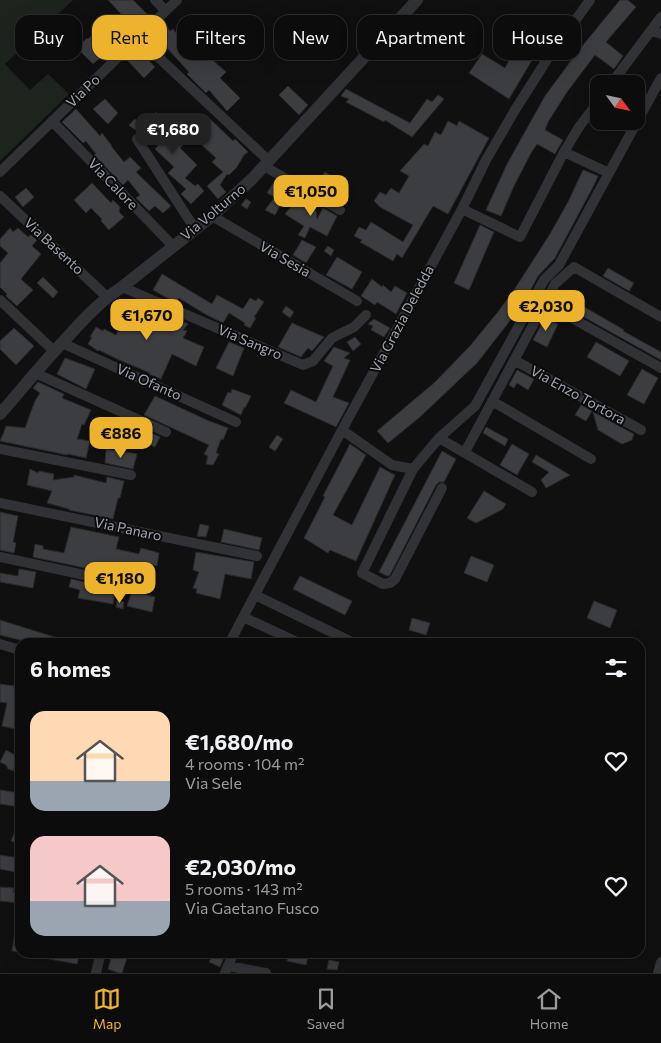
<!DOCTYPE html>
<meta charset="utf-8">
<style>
body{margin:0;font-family:Commissioner,sans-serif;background:#1a1a1b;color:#f1f3f6;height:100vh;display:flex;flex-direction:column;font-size:19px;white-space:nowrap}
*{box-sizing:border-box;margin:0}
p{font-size:16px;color:#9a9b9d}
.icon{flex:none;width:28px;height:28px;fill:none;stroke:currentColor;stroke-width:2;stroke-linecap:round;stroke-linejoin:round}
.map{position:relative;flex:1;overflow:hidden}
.side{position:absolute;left:15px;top:638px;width:630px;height:320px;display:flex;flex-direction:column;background:#0c0c0d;border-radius:15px;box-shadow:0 5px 20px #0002,0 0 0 1px #2c2c2e}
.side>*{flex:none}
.hud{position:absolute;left:15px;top:15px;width:631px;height:45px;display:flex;gap:10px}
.needle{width:32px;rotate:123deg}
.fabs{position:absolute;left:590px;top:75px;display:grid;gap:10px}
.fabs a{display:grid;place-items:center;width:55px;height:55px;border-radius:10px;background:#0c0c0d;box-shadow:0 5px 20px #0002,0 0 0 1px #2c2c2e;font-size:25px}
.price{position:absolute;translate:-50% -42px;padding:0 11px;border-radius:10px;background:#edb32c;color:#111;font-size:16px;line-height:32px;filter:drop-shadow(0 1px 2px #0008)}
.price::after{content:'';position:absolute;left:50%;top:30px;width:15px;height:11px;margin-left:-8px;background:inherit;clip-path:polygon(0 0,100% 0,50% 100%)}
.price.on{background:#222;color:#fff}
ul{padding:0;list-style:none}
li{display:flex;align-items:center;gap:15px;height:125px;padding:0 15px}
li span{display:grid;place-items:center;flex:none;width:140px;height:100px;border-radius:15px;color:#555}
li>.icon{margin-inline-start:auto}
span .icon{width:60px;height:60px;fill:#fffc;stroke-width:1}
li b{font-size:21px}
h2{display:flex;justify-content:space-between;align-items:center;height:60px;padding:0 15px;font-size:21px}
.tag{padding:0 18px;border-radius:15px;background:#0c0c0d;box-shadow:0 5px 20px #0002,0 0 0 1px #2c2c2e;font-size:18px;line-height:45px}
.tag.on{background:#edb32c;color:#111}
.tab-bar{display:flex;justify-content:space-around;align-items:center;height:70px;border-top:1px solid #2c2c2e;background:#0c0c0d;font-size:14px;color:#9a9b9d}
.tab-bar a{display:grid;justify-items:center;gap:2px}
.tab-bar .on{color:#edb32c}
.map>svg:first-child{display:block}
</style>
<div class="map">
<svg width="661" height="973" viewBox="0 0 661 973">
<rect width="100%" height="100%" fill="#101011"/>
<path fill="#1c241d" d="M0,0H73L5,64L30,90L48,74L69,94L0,161Z"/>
<path fill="#3c3d41" stroke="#2a2a2d" d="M108,0H133L149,16L130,34L129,33L93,64L77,48L87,38L88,39L106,23L109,27L122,15Z
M620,0H628L636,7L606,42L623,56L614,69L595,55L567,92L548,122L545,130L563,140L555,154L537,144L531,153L514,186L501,216L486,210L507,164L545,96L579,50Z
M165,24L170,31L173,29L176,33L179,31L204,58L207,55L226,72L220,78L240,98L227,111L209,90L206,93L187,74L189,72L165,46L162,49L150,36Z
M37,38L40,42L23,57L18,52L27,45L26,44L32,40L33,41Z
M139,50L155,67L144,78L127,60Z
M515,50L532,60L509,99L469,73L482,54L505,68Z
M288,86L308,105L299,115L279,95Z
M346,89L410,123L427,99L432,102L438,95L444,99L412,137L385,120L384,122L346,102L349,99L341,96Z
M105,99L118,113L108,124L93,109Z
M76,109L100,136L102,133L112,146H111L124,162L130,157L141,168L136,172L171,206L163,213L155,206L149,211L136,198L140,195L128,180L123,185L94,155L96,154L86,141L83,143L62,122Z
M156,112L172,132L173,131L184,144L180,148L197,165L185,178L195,186L198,184L204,191L191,204L181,194L186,189L168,173L174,167L155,149L158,146L140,130Z
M206,115L233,141L235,139L248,152L244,155L237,167L229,175L227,174L220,185L226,192L218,199L207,186L223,172L212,162L216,158L189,133Z
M135,119L141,124L135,130L129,125Z
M448,121L457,126L459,121L489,138L448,214L433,206L402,258L397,254L393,261L360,242L362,240L354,236L359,227L366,230L371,222L403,242L413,225L380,207L374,201L380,192L386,195L391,188L399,193L409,176L400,171L424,144L428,146L435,132L441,135Z
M583,170L598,176L594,185L555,258L538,276L523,304L477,363L420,417L388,443L377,431L434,383L470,346L497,313L514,290L550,234L568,202Z
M325,172L333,177L329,184L320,178Z
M275,180L289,188L275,215L265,210L275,197L267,193Z
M92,183L111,203L113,200L120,207L119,212L124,217L109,230L101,221L102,219L91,208L86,213L74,200Z
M26,188L34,197L23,207L15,197Z
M300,195L315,204L317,219L323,208L337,216L327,236L310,227L305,238L298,235L304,226L285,214Z
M246,199L251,202L247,209L241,205Z
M480,225L494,232L469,290L454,283Z
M10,228L13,232L18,228L28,237L31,235L37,240L32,246L41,254L21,279L33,290L17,306L6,296L7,294L0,287V263L8,253L0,246V239Z
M302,240L316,247L306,263L293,255Z
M328,246L334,250L331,256L324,251Z
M337,257L362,272L352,289L326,275Z
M608,268L634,283L629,291L603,276Z
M162,274L212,304L217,295L243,309L250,298L256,301L258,298L264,302L254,317L256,318L250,328L244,325L245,323L229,313L223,323L205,314L179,298L176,303L153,290Z
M43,277L58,292L53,298L37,283Z
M372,279L382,287L383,285L391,292L395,286L407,293L396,314L377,302L375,305L361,296Z
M569,298L624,330L623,331L661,352V360L564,306Z
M131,300L168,317L169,315L188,324L183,330L187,331L183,338L204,347L196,366L172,354L161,379L149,374L150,373L117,359L99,350L98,351L88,344L92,337H90L96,327L103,331L104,329L116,335Z
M286,306L294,312L290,318L282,312Z
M545,318L558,324L547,347L533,340Z
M374,319L390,328L384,337L371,330L373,326L368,324Z
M292,323L324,337L312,351L308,348L301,357L278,347Z
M14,328L34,346L16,365L0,349V341Z
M355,337L361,344L353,351L347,342Z
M229,342L244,348L233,376L216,368Z
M596,342L629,361L620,376L587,357Z
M334,347L350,353L344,358L350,360L333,397L349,403L336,427L284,403L291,390L316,402L333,366L324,361Z
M65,358L95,369L86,389L57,374Z
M642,369L658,378L644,404L627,395Z
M517,370L534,379L528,390L517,383L514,388L509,385Z
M38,382L64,394L62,398L91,410L84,425L82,424L77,439L90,441L86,458L68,454L67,455L0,441L4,432L6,426L25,428L35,401L40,393L33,388Z
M232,389L251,396L245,408L244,407L241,415L222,405L228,392L231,393Z
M155,396L209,421L228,428L223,440L221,439L216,453L219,454L213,465L206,464L208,456L204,454L209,445L144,415Z
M581,405L592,411L586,421L575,415Z
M593,412L634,434L632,440L622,444L598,430Z
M134,425L160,437L155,447L129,437Z
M486,427L508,439L505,446L483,433Z
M277,435L283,439L275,451L269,447Z
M350,444L366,455L333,515L352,525L380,467L395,475L356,561L330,550L328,553L304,538L325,497L323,496Z
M512,444L529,454L517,475L500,465Z
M106,449L137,454L133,469L105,463Z
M442,451L456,459L444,482H439L436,485L390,575L387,576L379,572Z
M536,455L570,475L546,488L541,480L549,472L532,462Z
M30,469L38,473L39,471L54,474L53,480L74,477V475L106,483L107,477L124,481L120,498H118L113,519L69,510V509L47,503L52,491L27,485Z
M484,491L506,504L503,509L476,523L467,518Z
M0,512L18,516L13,542L16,543L14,553L0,550Z
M200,524L209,526L206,537L197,536Z
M71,527L119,537L116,549L139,554L141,548L159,553L157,566L146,564L141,581L128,580L123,576L33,557L35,544L43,546V549L64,553Z
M224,529L262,538L259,550L221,542Z
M196,552L254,562L251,579L225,574L220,599L196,593L197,589L193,588L199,572L193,570Z
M471,556L494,565L487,582L464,573Z
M19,569L36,572L33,588L0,582V573L18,576Z
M300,576L352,601L345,615L293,589Z
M71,579L115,589L113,604L78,598L80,590L69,587Z
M132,591L155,597L152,612L127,606Z
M117,600L124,602L123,609L116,607Z
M594,601L617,610L610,628L587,618Z
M412,618L430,623L426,635L409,630Z
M0,620L67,641V642H28L0,635Z
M0,684L15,686L14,694L20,695V730L2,726L7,703L0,702Z
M6,750L20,758V767L16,765L13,771L8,769L6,765L0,762Z
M0,790L20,793V807L0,804Z
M20,819V844L11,841Z
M0,855L20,858V873L0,869Z
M0,887L14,888L13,892L20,893V903L0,901Z
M16,927L20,928V952L12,951Z
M50,952H80L77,964L49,959Z
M113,952H129L122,973H119L108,969Z
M214,952H226L220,967L209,962Z
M289,953L308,957L306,965L287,961Z
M329,960L339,962L337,970L327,969Z"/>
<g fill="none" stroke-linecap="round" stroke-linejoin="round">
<path stroke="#313236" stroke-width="10" d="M155,0L166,11
M651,30L661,34
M138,38L269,161
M611,84L661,17
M52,121L173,246
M137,139L195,229
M264,166L340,210
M0,172L177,0
M609,173L661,78
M0,196L107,297
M462,209L520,237L564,152
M212,216L357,301
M122,287L303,365L313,361L332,338L354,327L366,315
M0,300L54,351
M545,303L661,368
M62,343L236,422
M514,360L641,430
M35,373L166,432
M492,401L591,459
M342,430L392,465L413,469L439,438L532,492
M439,438L475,406L544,280L559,265L609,173L564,152L579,127L599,101
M0,449L131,475
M465,452L555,284L574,267L661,317
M413,469L362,573L383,584L390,583L395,579L442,488
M0,503L257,556
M0,557L122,583
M255,595L352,642
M243,617L297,642
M230,642L342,430L462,209L486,160L515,110L548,58L590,0
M0,644L20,650
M228,966L266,973
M96,973L101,952
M225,973L234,952
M658,973L661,962"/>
<path stroke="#313236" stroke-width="12" d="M0,414C21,390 41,365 63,342C81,322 99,302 122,287L212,216L252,179L417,0"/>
</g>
<g text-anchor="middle" stroke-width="4" stroke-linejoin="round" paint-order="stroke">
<g font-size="14" fill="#a1a6b2" stroke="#0b0b0c">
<text transform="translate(83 91) rotate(-44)" y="5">Via Po</text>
<text transform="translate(113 184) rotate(46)" y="5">Via Calore</text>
<text transform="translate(213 212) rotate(-40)" y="5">Via Volturno</text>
<text transform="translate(54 246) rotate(43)" y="5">Via Basento</text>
<text transform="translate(285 259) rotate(30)" y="5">Via Sesia</text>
<text transform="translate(402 319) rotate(-62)" y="5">Via Grazia Deledda</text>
<text transform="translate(250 342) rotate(23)" y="5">Via Sangro</text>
<text transform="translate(149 382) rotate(24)" y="5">Via Ofanto</text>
<text transform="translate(578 395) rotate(29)" y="5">Via Enzo Tortora</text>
<text transform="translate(128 529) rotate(12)" y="5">Via Panaro</text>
</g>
</g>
</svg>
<div class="fabs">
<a><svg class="needle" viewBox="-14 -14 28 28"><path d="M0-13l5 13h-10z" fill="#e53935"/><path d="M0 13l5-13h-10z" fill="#9a9b9d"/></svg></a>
</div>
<b class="price on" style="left:173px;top:155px">€1,680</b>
<b class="price" style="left:311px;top:217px">€1,050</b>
<b class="price" style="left:546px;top:332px">€2,030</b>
<b class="price" style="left:147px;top:341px">€1,670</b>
<b class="price" style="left:121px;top:459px">€886</b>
<b class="price" style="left:120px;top:604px">€1,180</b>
<div class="hud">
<a class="tag">Buy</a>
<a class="tag on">Rent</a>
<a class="tag">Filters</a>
<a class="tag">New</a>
<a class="tag">Apartment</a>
<a class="tag">House</a>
</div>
<section class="side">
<h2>6 homes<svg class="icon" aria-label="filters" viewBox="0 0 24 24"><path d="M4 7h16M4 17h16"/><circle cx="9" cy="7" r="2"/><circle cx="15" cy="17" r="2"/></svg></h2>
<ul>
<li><span style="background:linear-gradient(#ffd9b3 70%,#9aa5b1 0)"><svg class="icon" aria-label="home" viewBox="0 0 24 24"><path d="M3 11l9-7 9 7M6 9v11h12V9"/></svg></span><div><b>€1,680/mo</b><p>4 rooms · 104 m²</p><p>Via Sele</p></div><svg class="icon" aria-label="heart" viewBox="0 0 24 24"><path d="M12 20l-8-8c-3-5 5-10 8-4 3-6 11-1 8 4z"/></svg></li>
<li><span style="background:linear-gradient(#f6c9c9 65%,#9aa5b1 0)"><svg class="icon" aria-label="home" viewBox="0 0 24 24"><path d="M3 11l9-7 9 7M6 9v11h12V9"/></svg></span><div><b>€2,030/mo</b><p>5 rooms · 143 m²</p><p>Via Gaetano Fusco</p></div><svg class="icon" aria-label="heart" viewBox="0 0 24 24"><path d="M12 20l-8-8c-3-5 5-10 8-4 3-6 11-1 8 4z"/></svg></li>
</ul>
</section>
</div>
<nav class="tab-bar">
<a class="on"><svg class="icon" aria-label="map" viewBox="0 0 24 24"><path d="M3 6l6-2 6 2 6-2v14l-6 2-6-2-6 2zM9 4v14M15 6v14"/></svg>Map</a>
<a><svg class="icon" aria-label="saved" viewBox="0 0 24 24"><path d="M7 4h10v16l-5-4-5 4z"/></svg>Saved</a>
<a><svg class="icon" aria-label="home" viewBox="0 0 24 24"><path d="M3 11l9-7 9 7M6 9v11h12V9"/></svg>Home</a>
</nav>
